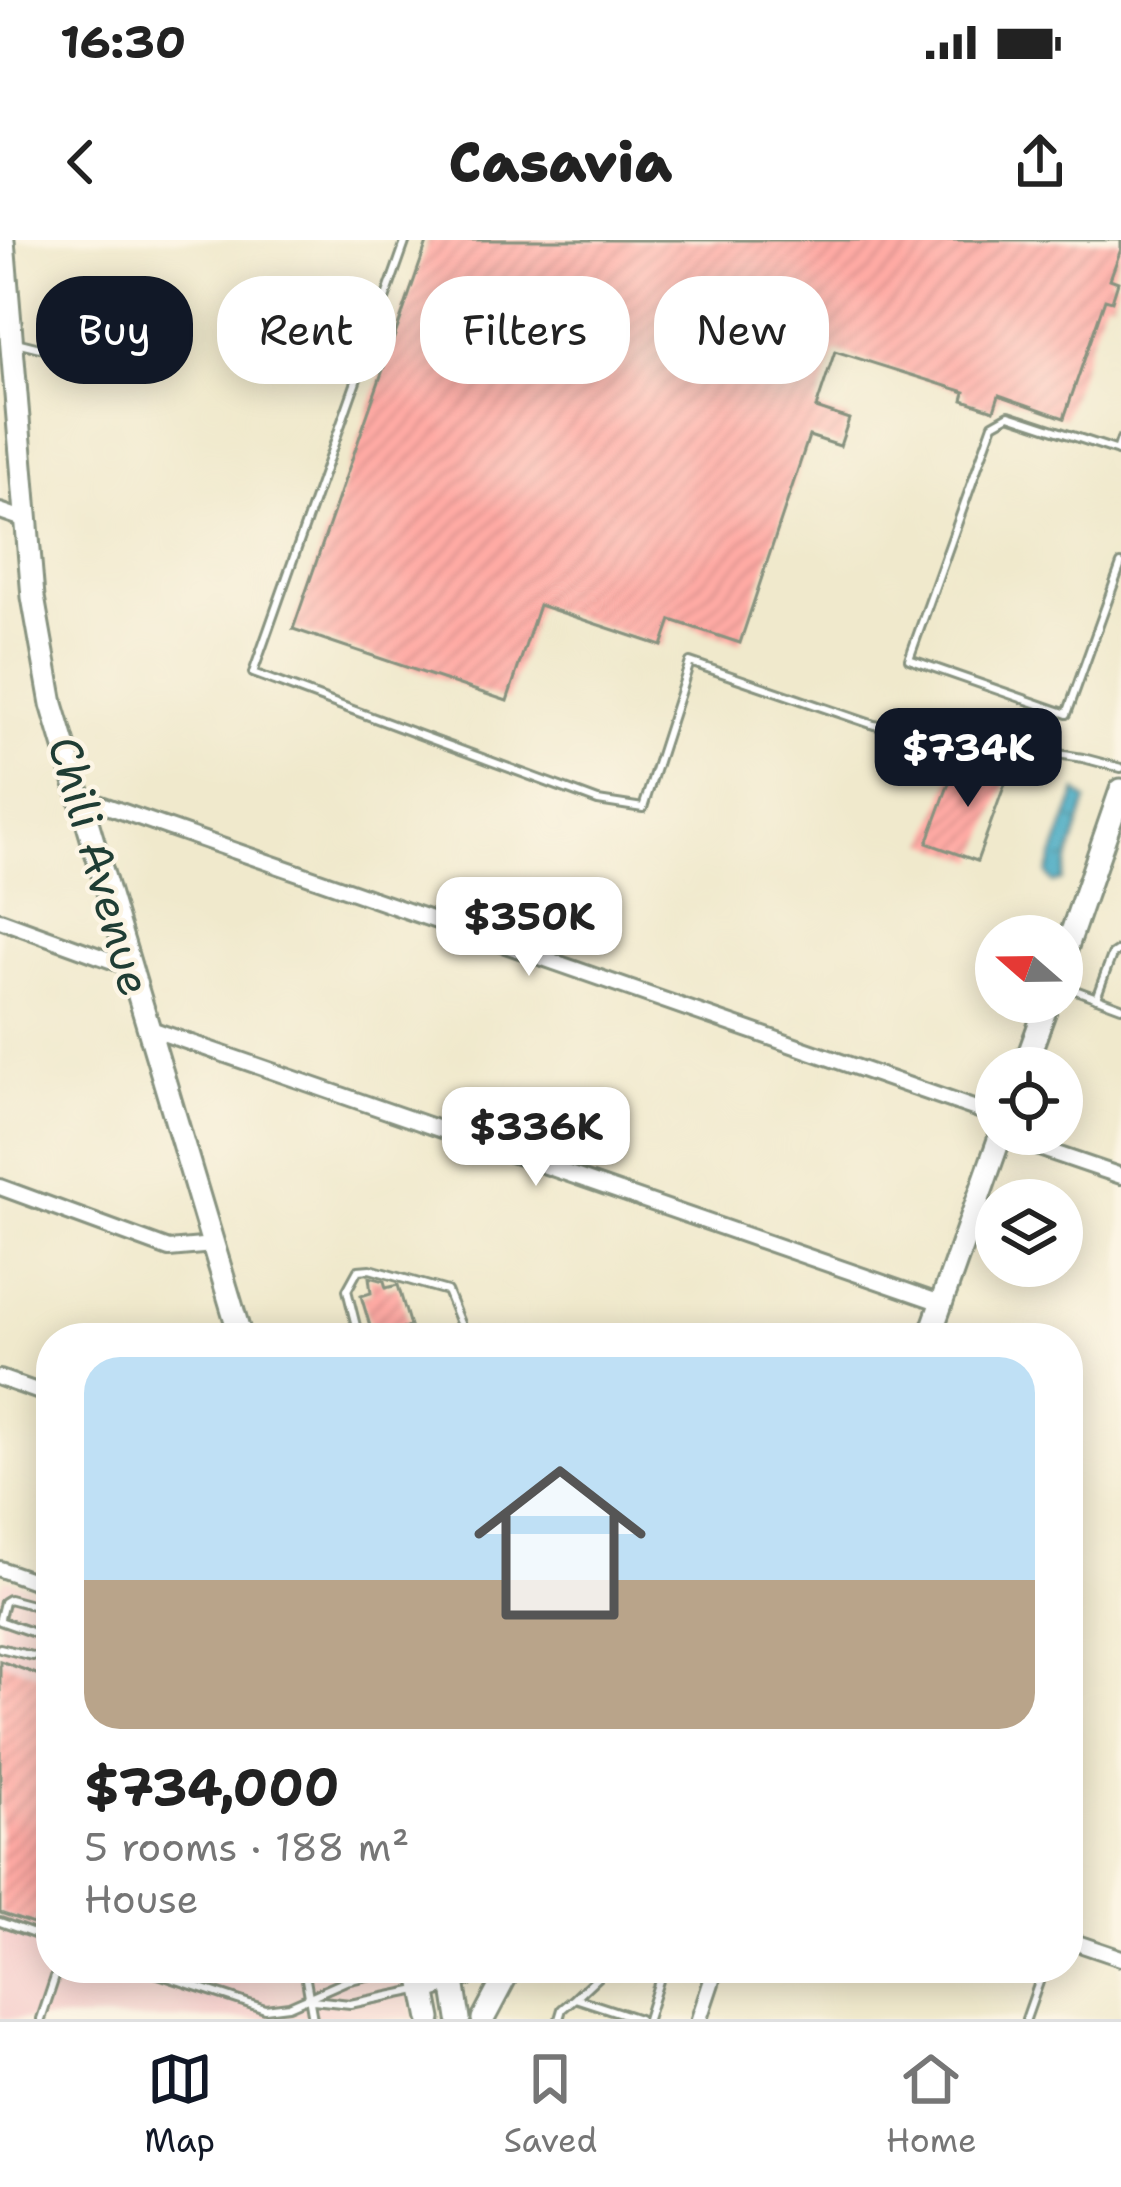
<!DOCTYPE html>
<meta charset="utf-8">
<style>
body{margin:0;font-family:"Shantell Sans",sans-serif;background:#f6f6f6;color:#222;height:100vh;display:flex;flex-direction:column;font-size:45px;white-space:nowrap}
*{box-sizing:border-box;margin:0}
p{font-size:39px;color:#767676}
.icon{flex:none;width:66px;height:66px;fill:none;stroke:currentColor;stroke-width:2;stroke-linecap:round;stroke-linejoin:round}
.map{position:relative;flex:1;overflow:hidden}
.panel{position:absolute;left:36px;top:1083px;width:1047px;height:660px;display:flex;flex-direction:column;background:#fff;border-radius:48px;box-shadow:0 6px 30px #0003}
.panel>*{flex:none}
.guide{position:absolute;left:36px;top:36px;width:1050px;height:108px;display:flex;gap:24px}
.needle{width:78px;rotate:290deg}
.tools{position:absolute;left:975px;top:675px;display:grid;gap:24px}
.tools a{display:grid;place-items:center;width:108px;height:108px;border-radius:50%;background:#fff;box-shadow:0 6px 30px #0003;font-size:60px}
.price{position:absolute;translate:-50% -102px;padding:0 27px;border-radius:24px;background:#fff;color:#222;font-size:39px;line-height:78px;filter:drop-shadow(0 3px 6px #0008)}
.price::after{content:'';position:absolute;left:50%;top:72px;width:36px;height:27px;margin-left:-18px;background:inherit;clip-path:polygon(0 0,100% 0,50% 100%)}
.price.on{background:#111827;color:#fff}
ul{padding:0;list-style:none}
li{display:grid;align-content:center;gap:24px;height:636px;padding:0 48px}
li span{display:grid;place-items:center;height:372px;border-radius:36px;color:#555}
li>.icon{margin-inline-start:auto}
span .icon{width:216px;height:216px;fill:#fffc;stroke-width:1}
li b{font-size:51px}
.chip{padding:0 42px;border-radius:48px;background:#fff;box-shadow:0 6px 30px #0003;font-size:42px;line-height:108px}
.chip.on{background:#111827;color:#fff}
.status{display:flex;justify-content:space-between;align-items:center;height:84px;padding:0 60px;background:#fff;direction:ltr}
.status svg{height:33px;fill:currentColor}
header{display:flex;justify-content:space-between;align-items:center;height:156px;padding:0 48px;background:#fff;font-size:54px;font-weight:800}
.tab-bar{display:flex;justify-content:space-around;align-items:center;height:168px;border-top:3px solid #e0e0e0;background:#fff;font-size:33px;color:#767676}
.tab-bar a{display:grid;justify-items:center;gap:6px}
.tab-bar .on{color:#111827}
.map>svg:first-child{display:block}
</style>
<div class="status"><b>16:30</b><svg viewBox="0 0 49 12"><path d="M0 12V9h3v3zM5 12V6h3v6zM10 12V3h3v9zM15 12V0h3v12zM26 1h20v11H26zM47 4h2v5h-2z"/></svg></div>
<header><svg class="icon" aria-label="back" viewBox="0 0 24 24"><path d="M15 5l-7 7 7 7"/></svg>Casavia<svg class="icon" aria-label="share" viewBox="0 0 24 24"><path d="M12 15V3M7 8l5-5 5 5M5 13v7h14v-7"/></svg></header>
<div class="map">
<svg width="1121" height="1779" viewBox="0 0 1121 1779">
<defs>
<pattern id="water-ripples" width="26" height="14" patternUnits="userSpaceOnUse" patternTransform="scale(3)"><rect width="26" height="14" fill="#42a8c2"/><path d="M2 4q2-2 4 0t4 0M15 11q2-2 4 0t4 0" fill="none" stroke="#378a9e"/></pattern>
<pattern id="building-hatch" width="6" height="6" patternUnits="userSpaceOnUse" patternTransform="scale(3)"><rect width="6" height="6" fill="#ffaaa4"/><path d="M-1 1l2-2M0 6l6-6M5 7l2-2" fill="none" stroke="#da938e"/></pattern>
</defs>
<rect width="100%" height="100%" fill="#fcf5e5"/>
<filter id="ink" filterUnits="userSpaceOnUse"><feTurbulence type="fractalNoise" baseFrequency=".00833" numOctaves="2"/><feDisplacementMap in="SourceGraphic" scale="24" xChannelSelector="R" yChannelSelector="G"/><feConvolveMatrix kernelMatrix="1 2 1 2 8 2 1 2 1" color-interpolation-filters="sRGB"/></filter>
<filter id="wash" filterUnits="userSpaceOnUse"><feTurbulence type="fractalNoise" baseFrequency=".004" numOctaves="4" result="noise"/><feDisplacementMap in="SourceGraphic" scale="48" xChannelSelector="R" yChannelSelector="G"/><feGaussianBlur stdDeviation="2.7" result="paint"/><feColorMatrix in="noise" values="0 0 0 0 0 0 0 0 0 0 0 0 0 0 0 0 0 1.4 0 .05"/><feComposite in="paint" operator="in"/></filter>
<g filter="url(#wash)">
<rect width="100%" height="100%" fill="#f0e9cc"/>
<path fill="#f7d0ce" d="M5,1338L51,1354V1728H405L415,1779H0V1350Z"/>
<path fill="url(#water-ripples)" stroke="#30727b" stroke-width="3" d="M1077,551L1087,561L1062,640L1053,643L1047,634Z"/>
<g id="blocks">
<path fill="url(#building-hatch)" d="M428,0H1121V9L1110,39L1118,42L1112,61L1105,59L1064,178L999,155L994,170L963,160L965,152L835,111L816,168L849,179L840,206L809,196L740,403L671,380L662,406L539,365L507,461L293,389Z
M956,524L974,530L976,524L1010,530L977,621L927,603Z
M369,1037L384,1041L386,1048L398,1045L410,1086L373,1096L361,1056L371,1053Z
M49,1415L51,1634L33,1684L0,1673V1421L42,1436Z"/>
</g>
</g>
<g filter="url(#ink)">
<use href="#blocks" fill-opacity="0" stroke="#889380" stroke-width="3"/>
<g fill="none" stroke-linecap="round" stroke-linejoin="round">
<defs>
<path id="lane" d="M406,0L253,433L598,561L643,568L690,422L874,485L1083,518L1121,528
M20,103L128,130
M1117,211L1121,199
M1121,212L1009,175L993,184L909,419L1067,474L1121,324
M1062,745L1121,767
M1096,758L1112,715L1121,709
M359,1098L347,1050L358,1030L370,1029L447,1051L466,1098
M0,1378L4,1362L9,1359L51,1370
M0,1381L51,1399
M0,1408L32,1416
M0,1682L51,1700
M42,1697L51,1672
M140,1728L265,1769L289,1766L346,1741L403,1728
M304,1728L313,1779
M575,1758L607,1728
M313,1760L350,1764L418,1750
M41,1779L58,1728
M559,1779L562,1769L575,1758L639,1779
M647,1779L663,1728
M1026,1779L1044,1728"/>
<path id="street" d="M0,271L26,280
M78,556L996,876
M0,680L129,727
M148,788L941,1063
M1001,895L1121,936
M0,947L169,1009L213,1005
M0,1138L51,1156
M0,1329L51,1347
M1068,1700L1121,1718
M699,1779L716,1728"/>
<path id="primary" d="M3,0L33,357L52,464L241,1098
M1062,721L1121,550
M1024,828L1048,762
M929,1098L1001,894
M420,1728L430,1779
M451,1728L459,1779
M424,1749L484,1728
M483,1779L510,1728"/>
</defs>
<use href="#lane" stroke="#889380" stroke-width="12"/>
<use href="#street" stroke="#889380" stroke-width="20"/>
<use href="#primary" stroke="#889380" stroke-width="27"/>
<use href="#lane" stroke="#fff" stroke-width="6"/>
<use href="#street" stroke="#fff" stroke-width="14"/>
<use href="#primary" stroke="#fff" stroke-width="21"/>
</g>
</g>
<g text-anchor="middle" stroke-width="9" stroke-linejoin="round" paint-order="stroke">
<g font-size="45" fill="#1f3d34" stroke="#fcf5e5">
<text transform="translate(100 626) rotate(74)" y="16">Chili Avenue</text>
</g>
</g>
</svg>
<div class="tools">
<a><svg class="needle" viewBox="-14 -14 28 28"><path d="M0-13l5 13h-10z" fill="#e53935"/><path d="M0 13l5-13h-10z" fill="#767676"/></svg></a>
<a><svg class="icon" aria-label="locate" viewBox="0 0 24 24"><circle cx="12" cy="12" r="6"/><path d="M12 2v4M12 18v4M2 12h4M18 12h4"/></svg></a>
<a><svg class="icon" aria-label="layers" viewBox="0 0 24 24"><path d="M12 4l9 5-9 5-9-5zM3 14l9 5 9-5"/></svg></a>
</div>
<b class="price on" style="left:968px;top:570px">$734K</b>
<b class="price" style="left:529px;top:739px">$350K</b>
<b class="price" style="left:536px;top:949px">$336K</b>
<div class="guide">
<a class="chip on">Buy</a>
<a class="chip">Rent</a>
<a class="chip">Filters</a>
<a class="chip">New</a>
</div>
<section class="panel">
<ul>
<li><span style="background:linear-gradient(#bfe0f5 60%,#b9a48a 0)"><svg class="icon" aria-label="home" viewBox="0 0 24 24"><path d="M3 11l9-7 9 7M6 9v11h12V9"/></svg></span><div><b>$734,000</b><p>5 rooms · 188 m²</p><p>House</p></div></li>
</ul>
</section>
</div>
<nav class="tab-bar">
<a class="on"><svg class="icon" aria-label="map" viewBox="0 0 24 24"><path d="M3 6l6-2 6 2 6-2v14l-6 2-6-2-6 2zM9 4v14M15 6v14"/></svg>Map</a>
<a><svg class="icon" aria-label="saved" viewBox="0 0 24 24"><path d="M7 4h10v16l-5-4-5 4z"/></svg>Saved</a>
<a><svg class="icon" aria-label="home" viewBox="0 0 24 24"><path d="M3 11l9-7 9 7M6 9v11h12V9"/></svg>Home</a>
</nav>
